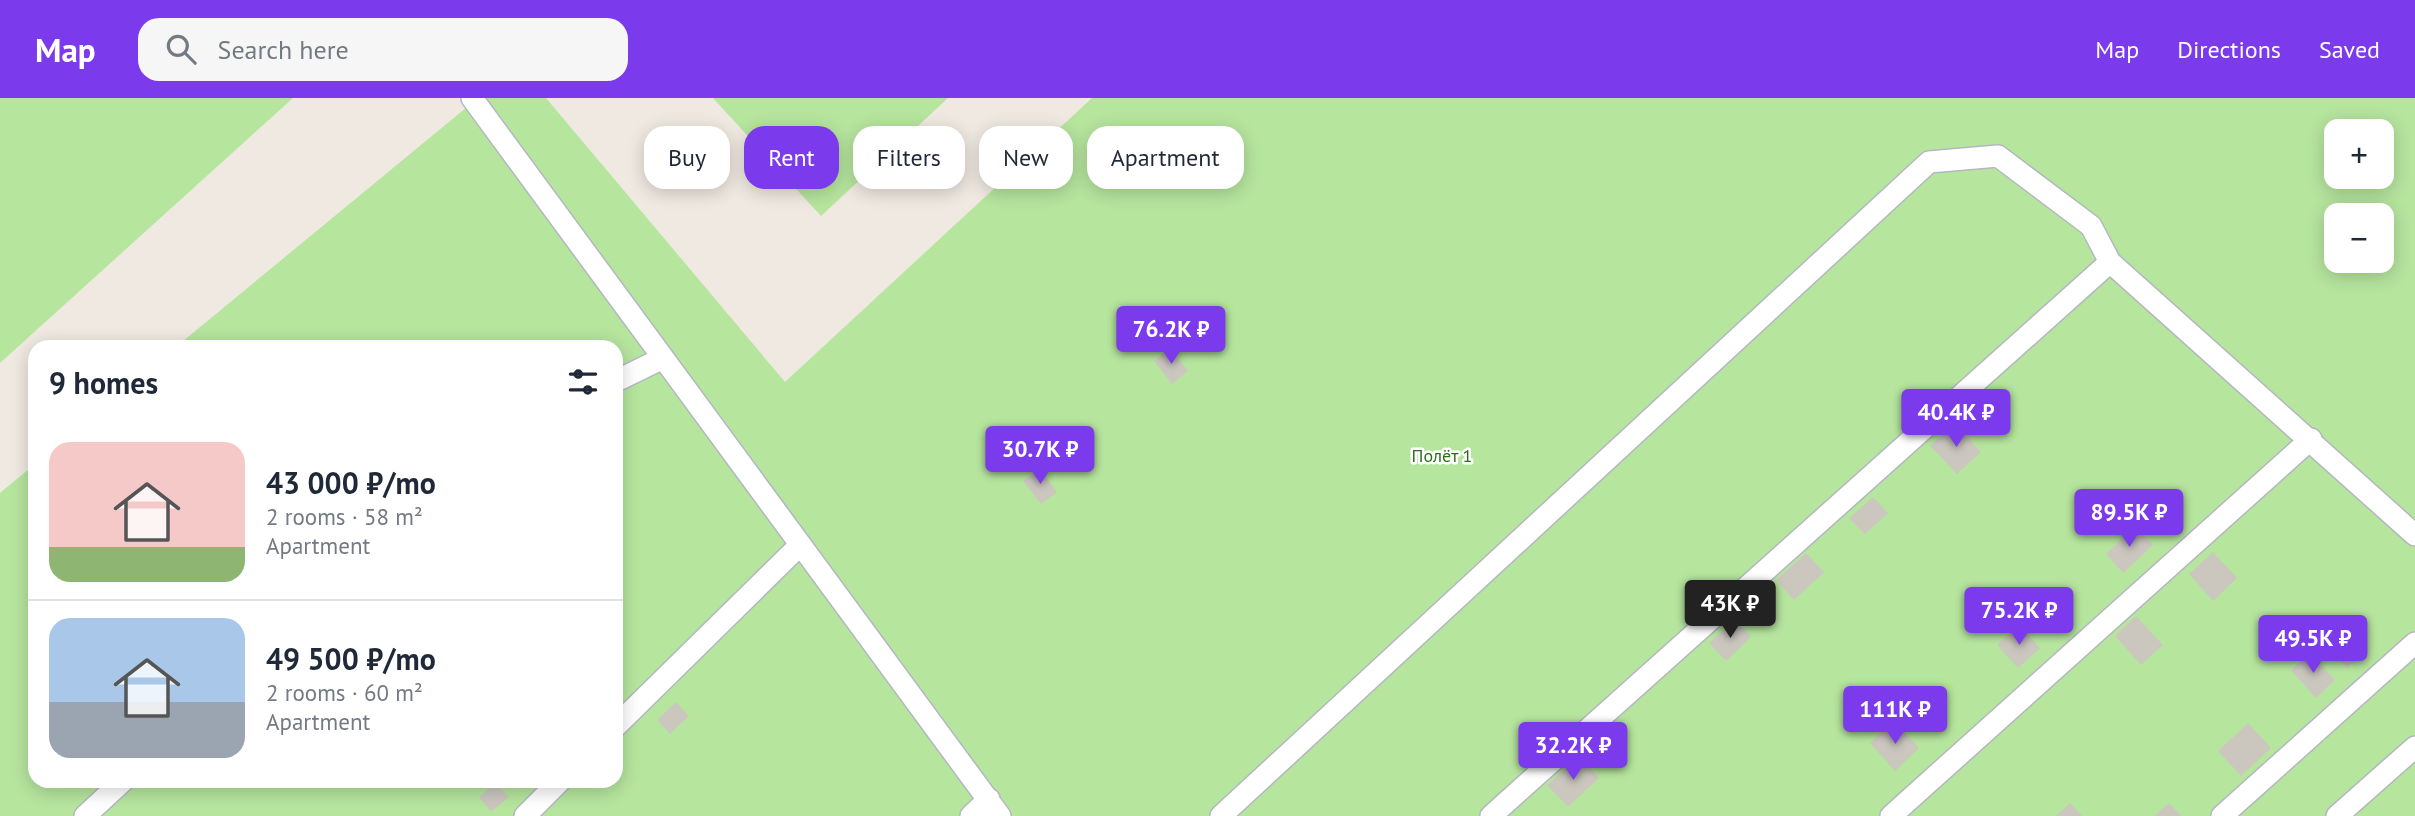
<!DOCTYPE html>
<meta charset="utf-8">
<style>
body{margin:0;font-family:"PT Sans",sans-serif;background:#f6f6f7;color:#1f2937;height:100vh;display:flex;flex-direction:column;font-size:26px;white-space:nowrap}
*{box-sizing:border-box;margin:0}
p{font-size:23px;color:#747a83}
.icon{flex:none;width:38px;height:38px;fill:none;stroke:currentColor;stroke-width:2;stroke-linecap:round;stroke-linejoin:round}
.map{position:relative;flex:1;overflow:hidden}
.side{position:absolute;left:28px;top:242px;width:595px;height:448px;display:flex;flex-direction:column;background:#fff;border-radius:21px;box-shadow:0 4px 18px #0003}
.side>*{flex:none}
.hud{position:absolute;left:644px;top:28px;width:665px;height:63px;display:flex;gap:14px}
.controls{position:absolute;left:2324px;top:21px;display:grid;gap:14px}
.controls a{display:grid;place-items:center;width:70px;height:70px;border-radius:14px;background:#fff;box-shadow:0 4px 18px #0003;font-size:35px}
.price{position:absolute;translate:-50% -60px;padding:0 16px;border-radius:7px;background:#7c3aed;color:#fff;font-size:23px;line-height:46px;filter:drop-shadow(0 2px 4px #0008)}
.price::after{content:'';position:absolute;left:50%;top:42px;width:21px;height:16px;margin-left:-10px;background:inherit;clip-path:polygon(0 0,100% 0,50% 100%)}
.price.active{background:#222;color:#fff}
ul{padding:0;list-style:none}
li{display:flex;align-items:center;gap:21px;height:175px;padding:0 21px}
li+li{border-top:2px solid #e0e1e3}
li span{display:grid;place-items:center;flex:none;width:196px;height:140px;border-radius:21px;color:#555}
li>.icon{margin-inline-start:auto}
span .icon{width:84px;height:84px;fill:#fffc;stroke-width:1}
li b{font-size:30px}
h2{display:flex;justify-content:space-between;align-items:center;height:84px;padding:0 21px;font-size:30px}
.tag{padding:0 24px;border-radius:21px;background:#fff;box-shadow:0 4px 18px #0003;font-size:24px;line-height:63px}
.tag.active{background:#7c3aed;color:#fff}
header{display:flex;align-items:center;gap:42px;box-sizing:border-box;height:98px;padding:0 35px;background:#7c3aed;color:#fff}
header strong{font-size:33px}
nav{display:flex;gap:38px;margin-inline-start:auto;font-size:24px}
.search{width:490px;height:63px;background:#f6f6f7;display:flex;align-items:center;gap:18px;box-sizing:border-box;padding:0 24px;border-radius:21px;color:#747a83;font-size:26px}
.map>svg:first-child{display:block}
</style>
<header>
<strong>Map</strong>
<div class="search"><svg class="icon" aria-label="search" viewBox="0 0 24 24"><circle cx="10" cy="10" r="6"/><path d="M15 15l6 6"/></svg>Search here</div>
<nav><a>Map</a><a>Directions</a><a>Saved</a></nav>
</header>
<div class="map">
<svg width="2415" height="718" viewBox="0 0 2415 718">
<rect width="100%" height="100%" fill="#efe9e1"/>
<path fill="#b6e59e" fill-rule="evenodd" d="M0,0H293L0,265Z
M478,0H546L785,284L1092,0H2415V718H0V395L35,366V682H616V248H177ZM2336,33H2382V79H2336ZM2336,117H2382V163H2336Z
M713,0H948L821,118Z"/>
<path fill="#cbc7bf" d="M1170,250L1188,273L1172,286L1154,263Z
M1955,325L1981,354L1957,376L1930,348Z
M1040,371L1057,394L1041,406L1023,383Z
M1873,399L1888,415L1865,436L1849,420Z
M2136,428L2153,447L2123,475L2106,456Z
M2213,454L2237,480L2213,503L2189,476Z
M1806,455L1824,474L1794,502L1776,482Z
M2136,518L2163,547L2141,567L2115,538Z
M1735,521L1751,539L1726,563L1709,545Z
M2019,527L2040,550L2018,570L1997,547Z
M2346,530L2366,552L2347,570L2327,548Z
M2310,555L2335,582L2316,600L2291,572Z
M676,604L689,618L670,636L657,622Z
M1894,623L1919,650L1895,673L1870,645Z
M2248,625L2271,650L2241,678L2218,653Z
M1579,658L1599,680L1568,709L1547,687Z
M496,684L509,699L491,714L479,699Z
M2070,705L2082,718H2056Z
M2169,705L2181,718H2154Z"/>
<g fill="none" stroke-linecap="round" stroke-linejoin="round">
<defs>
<path id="service" d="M472,0L1000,718
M616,283L663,260
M616,628L800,447
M85,718L124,682
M525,718L561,682
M971,718L989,701
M1221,718L1929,64L1998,58L2091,128L2110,164L2415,437
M1491,718L2110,164
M1891,718L2311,341
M2222,718L2415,545
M2337,718L2415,649"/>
</defs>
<use href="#service" stroke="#b4b7c1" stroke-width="24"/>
<use href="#service" stroke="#fff" stroke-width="21"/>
</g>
<g text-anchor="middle" stroke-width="5" stroke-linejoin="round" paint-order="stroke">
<g font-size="18" fill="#2c6e1b" stroke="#fff">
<text x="1442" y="364">Полёт 1</text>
</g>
</g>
</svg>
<div class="controls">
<a>+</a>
<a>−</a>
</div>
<b class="price" style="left:1171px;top:268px">76.2K ₽</b>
<b class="price" style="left:1956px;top:351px">40.4K ₽</b>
<b class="price" style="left:1040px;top:388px">30.7K ₽</b>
<b class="price" style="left:2129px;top:451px">89.5K ₽</b>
<b class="price active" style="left:1730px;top:542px">43K ₽</b>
<b class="price" style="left:2019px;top:549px">75.2K ₽</b>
<b class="price" style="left:2313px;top:577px">49.5K ₽</b>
<b class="price" style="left:1895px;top:648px">111K ₽</b>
<b class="price" style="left:1573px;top:684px">32.2K ₽</b>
<div class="hud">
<a class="tag">Buy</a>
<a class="tag active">Rent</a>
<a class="tag">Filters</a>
<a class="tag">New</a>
<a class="tag">Apartment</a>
</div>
<section class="side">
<h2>9 homes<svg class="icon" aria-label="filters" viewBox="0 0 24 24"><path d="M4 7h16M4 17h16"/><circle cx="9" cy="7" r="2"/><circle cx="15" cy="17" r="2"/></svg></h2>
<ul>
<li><span style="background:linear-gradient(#f6c9c9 75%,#8fb573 0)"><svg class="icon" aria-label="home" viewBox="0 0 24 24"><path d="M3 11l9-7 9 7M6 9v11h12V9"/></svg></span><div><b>43 000 ₽/mo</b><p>2 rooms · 58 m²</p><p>Apartment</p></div></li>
<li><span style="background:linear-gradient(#a9c7e8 60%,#9aa5b1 0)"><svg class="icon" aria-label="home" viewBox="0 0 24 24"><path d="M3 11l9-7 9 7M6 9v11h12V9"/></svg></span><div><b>49 500 ₽/mo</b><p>2 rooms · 60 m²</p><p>Apartment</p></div></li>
</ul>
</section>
</div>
